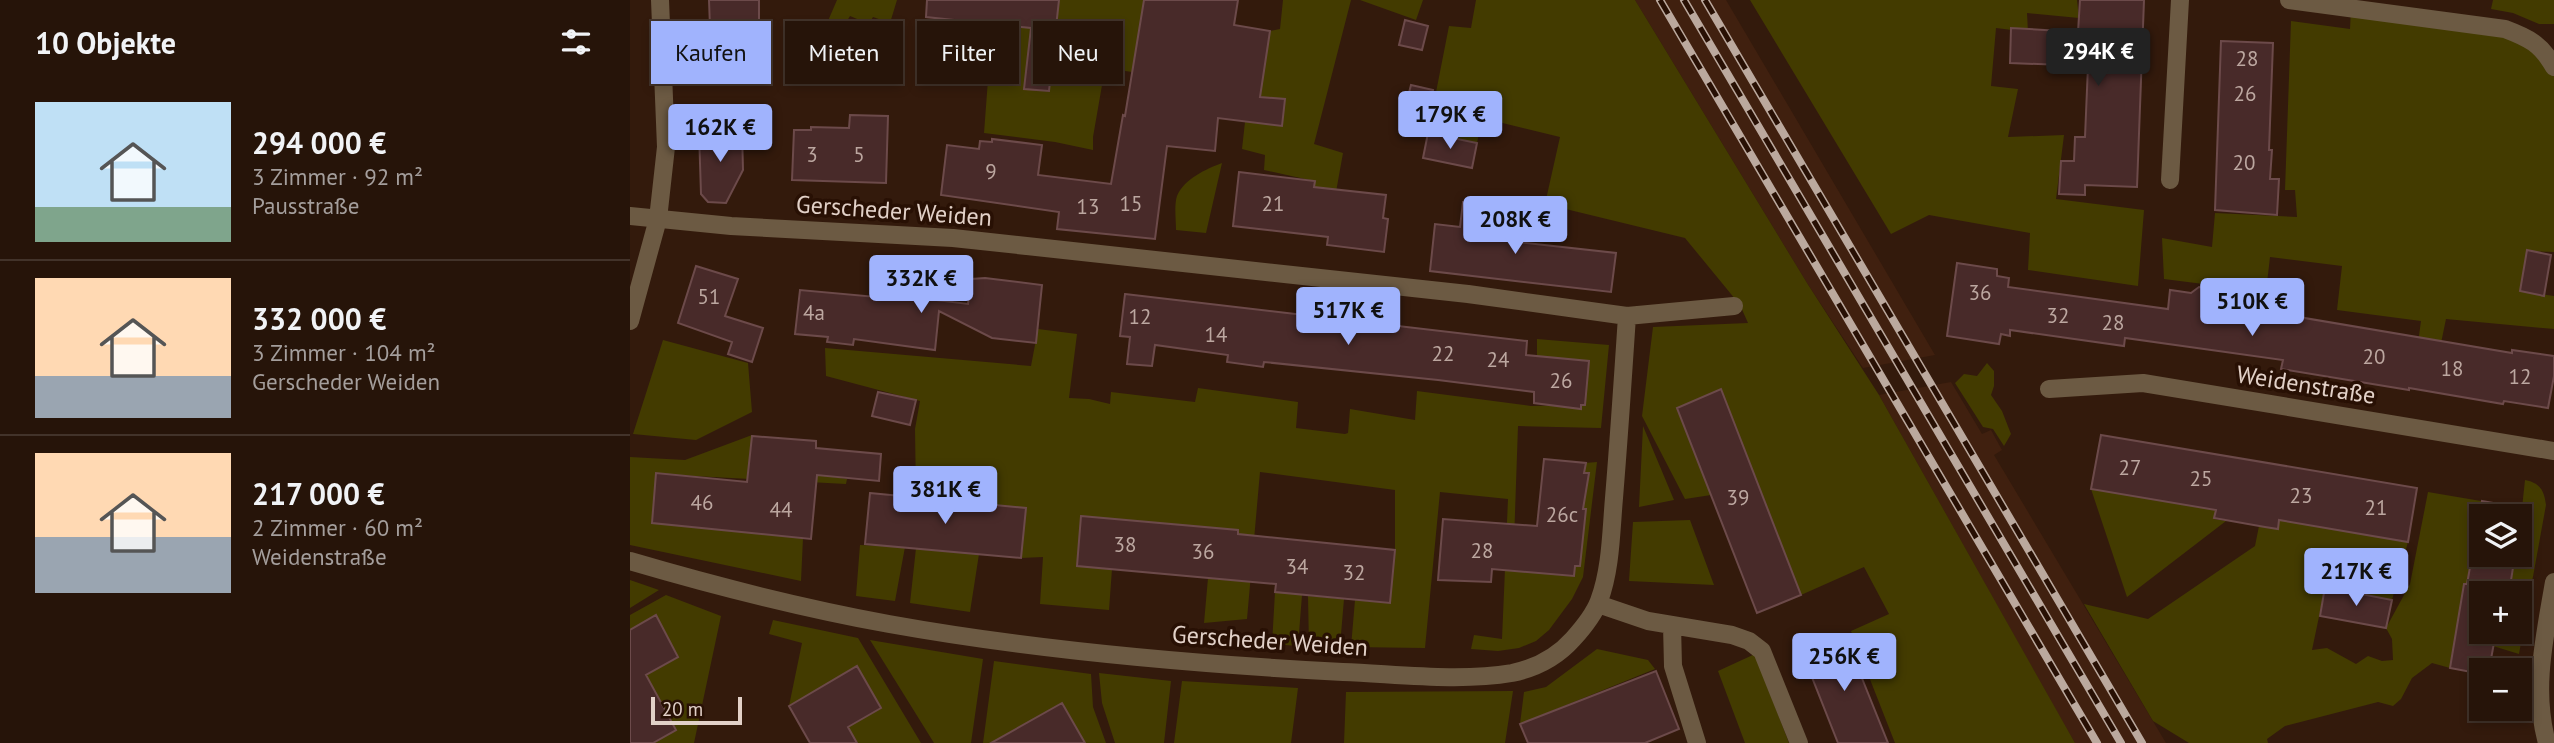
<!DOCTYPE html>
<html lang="de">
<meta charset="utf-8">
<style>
body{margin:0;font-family:"PT Sans",sans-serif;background:#322117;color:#f1f3f6;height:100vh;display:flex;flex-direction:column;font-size:26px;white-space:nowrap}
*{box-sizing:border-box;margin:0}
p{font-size:23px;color:#a49e9c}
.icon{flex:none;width:38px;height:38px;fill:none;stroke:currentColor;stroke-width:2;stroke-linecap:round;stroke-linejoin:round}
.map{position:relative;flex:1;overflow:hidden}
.details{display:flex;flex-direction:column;background:#261409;width:630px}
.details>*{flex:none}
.guide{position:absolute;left:21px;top:21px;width:665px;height:63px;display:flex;gap:14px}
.controls{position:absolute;left:1839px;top:504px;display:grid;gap:14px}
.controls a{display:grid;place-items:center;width:63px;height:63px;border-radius:0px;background:#261409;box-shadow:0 4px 10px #0003,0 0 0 2px #42332a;font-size:35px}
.scale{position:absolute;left:21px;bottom:18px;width:91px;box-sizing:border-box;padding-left:7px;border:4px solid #e2d1c8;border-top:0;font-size:19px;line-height:24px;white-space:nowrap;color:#e2d1c8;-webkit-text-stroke:5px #281004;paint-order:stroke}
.price{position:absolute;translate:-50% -60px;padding:0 16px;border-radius:7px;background:#a0b3fd;color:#111;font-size:23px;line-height:46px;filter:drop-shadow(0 2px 4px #0008)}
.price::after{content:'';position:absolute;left:50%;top:42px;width:21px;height:16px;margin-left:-10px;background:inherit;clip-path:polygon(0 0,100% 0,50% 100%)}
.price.current{background:#222;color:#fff}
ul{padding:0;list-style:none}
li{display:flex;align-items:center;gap:21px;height:175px;padding:0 35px}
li+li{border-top:2px solid #42332a}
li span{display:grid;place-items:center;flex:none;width:196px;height:140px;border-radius:0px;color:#555}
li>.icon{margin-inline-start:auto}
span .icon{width:84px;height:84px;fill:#fffc;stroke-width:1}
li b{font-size:30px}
h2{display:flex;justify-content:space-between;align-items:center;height:84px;padding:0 35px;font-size:30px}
.pill{padding:0 24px;border-radius:0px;background:#261409;box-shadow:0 4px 10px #0003,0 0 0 2px #42332a;font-size:24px;line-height:63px}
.pill.current{background:#a0b3fd;color:#111}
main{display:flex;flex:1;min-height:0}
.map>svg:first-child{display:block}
</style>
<main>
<section class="details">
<h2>10 Objekte<svg class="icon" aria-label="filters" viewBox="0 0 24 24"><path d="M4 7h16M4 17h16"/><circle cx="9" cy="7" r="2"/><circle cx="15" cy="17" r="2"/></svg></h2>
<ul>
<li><span style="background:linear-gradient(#bfe0f5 75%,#7fa58c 0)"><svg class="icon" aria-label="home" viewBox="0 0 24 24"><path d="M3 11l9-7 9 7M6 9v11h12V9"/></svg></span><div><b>294 000 €</b><p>3 Zimmer · 92 m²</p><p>Pausstraße</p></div></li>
<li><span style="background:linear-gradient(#ffd9b3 70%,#9aa5b1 0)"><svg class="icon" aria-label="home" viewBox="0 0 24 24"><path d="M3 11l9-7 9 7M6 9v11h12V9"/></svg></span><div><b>332 000 €</b><p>3 Zimmer · 104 m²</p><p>Gerscheder Weiden</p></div></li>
<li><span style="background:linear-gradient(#ffd9b3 60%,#9aa5b1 0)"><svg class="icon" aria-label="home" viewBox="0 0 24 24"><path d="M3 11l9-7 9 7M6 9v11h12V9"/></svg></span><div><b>217 000 €</b><p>2 Zimmer · 60 m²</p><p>Weidenstraße</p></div></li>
</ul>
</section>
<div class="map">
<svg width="1924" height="743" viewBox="0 0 1924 743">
<rect width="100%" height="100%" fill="#331a0c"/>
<path fill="#40200f" d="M1005,0H1096L1305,355L1233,368L1177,283Z
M1321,382L1352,434L1361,430L1372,450L1364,455L1536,743H1445L1431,719L1249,395Z"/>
<path fill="#433b00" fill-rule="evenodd" d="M207,0H267L260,23L243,17L239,24L220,16L200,49L188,44Z
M364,0H514L502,72L475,68L463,137V150L425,142L354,133Z
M653,0H721L684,144L713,153L706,192L680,190L684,181L634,170L635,155L612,149L615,122L652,126L655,100L629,96L640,31L650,29Z
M730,0H793L786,20Z
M846,0H1005L1177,283L1249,395L1445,743H1265L1221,631L1259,614L1234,567L1171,595L1091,389L1047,408L1081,495L1055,499L1012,416L1023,327L1118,323L1110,305L1055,238L915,204L930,137L852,118L847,143L798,133L819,26L841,28Z
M1120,0H1447L1449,18L1397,13L1398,32L1366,28L1361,86L1388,89L1378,137L1434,135L1426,199L1514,210L1508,286L1398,270L1400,233L1299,215L1261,234Z
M1863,0H1924V24H1909L1883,13L1861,9Z
M1721,9L1875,29L1924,68V252L1897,251L1890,291L1924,296V329L1816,319L1810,348L1788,343L1791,321L1707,310L1712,266L1640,257L1636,292L1534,279L1532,238L1582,247L1585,213L1667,217L1665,190H1655L1661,21L1720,29Z
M592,163L576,233L546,230C546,220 544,205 547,196C554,179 576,169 592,163Z
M408,329L447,334L439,398L459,399L480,404L481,392L565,402L568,388L668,402L666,428L715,434L718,433L720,409L785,420L787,391L901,406L955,405L959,361L907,356V339L979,345L971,428L888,426L883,571L944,576L955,463L967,462L953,577L942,599L919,630L906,641L889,648L868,651L841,649L844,635L872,639L878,499L810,492L795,648L721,647L725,600L760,603L765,550V490L630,472L617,619L574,623L578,578L603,580L602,529L452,516L447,566L482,569L479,610L410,604L413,557L391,558L395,508L286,498L285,429L290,401L196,376L195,348L401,366Z
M33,340L118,363L122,412L66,440L3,434Z
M1357,363L1364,371V386L1361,395L1372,411L1381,434L1374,446L1363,429L1353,427L1325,383L1334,374L1347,376Z
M1013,426L1044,500L1009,507Z
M122,435L120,459L183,474L217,479L216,484L26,474L22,523L173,538L171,581L0,545V457L55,460Z
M1895,480C1910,483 1914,490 1916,505L1889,654L1837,638L1831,652L1822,653L1820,668L1802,663L1782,678L1771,699L1763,706L1748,702L1655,726L1637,739L1638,743H1559L1523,721L1454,604L1518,619L1625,546L1629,526L1648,529L1649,520L1778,542L1762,600L1695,588L1682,650L1697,648L1726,664L1738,656L1752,661L1763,660L1762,639L1756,628L1780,584L1798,492L1892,508ZM1852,516H1890V555H1852ZM1852,593H1890V632H1852Z
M1461,489L1586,510L1584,519L1596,521L1497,597Z
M1060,520L1084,585L999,581L1003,522Z
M230,545L275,547L265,601L226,596Z
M286,548L349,554L340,612L280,603Z
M0,580L29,590L0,608Z
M645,592L672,595L668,646L642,644Z
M36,595L91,616L64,743H0V615Z
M678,596L714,599L710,646L679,647Z
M143,620L228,638L291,743H228L218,727L159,706L172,643L139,634Z
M240,640L353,659L341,743H304Z
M967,649L1018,660L1025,669L890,724L894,692L916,687Z
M1125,654L1159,743H1115L1088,671Z
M364,661L461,674L463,707L476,743H353Z
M469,673L541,681L534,743H485L472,703Z
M552,681L668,688L661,743H544Z
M883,691L875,743H714L716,692Z"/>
<path fill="#482a29" stroke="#6c4a4a" stroke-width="2" d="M79,0H129V26L80,27Z
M297,0H429L419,91L394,89L401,28L296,17Z
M514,0H608L604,25L640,31L630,97L655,99L652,126L588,118L585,151L537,146L525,239L427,229L429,212L311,195L317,145L349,149L350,141L362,142V139L412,145L408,175L481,184L493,115L495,116Z
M1450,0H1514L1507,187L1455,185V195L1429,194L1431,161H1444L1445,137H1455L1458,66L1380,63L1381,28L1448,32Z
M775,20L798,26L792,50L769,45Z
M1591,41L1643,43L1639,150H1642L1640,179H1649L1647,215L1585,210Z
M781,85L803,90L795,122L773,116Z
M220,115L258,116L256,183L162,180L164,130H181V127L219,128Z
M112,131L113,170L96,203L78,202L71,194L69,132Z
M798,133L847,143L842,168L793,158Z
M609,172L685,181L684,187L756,195L753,218L758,219L754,252L697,245L698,237L603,226Z
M833,202L864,206L860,239L986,253L981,292L800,271L805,224L830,227Z
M1897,250L1921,255L1914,296L1890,291Z
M1327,263L1367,269V276L1379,278L1378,287L1538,309L1540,290L1561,293L1569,287L1609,292L1614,300L1634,302L1633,311L1882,353V350L1924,356V376L1918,408L1874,401L1873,404L1779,388V390L1651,369L1653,360L1495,338L1494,346L1380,330V336L1371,334L1369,344L1317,336Z
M66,266L108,279L95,316L133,328L122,362L98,354L102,342L48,323Z
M355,278L412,285L406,343L362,338L309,311L305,350L224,339L223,345L197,342L198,337L165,334L170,290L257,298V294L338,304L341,279Z
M495,294L897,341L896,355L959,361L955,405H951V409L904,403V392L808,380L634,362L633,367L597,362L598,355L525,345L522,366L497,364L500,337L490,336Z
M1091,389L1171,595L1127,613L1047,408Z
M248,392L286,400L280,425L242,416Z
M1471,435L1787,488L1778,542L1649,520L1648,529L1635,527L1584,518L1586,510L1461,489Z
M122,436L186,441V448L251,454L249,481L187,475L181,539L22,523L26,473L117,482Z
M914,459L956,463L954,473H959L953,509H956L950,566H945L944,576L862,569L861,582L808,580L813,519L907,526Z
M240,493L396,508L391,558L235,544Z
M1852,501L1892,508L1890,522V516H1852V555H1885L1879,593H1852V632H1866L1859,670H1852V674L1820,668L1834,584H1837Z
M451,516L608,530V534L765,550L760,603L645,592L646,584L447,566Z
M1695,587L1762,600L1756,628L1690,616Z
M26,615L48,657L16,675L46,730L23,743H0V630Z
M1215,636L1258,743H1208L1172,652Z
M227,666L251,708L218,727L227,743H180L159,706Z
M1026,671L1049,729L1015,743H898L890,724Z
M432,703L455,743H361Z"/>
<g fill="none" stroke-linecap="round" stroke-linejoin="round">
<path stroke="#6c5a43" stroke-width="18" d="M1659,0L1875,29C1899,38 1911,44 1924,67
M1540,180L1550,0
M0,216L101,226L323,238L838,294L997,316C993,377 989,437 984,498C981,532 981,569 969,601C964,614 953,628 943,639C927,657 906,668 882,673C829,682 767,674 713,672C561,664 409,651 259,624C172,608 85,586 0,561
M997,316L1104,306
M0,321L28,219L36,147L30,0
M1419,389L1513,383L1924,451
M968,604L1018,621L1102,635L1119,641L1132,651L1169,743
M1042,625L1043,666L1067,743
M1917,743C1902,689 1915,636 1924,582"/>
<defs>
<path id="rail" d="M1030,0L1467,743
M1054,0L1491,743
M1075,0L1512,743"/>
</defs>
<use href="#rail" stroke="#bba99e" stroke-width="8"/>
<use href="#rail" stroke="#281004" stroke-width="5" stroke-dasharray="16" stroke-linecap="butt"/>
</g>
<g text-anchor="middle" stroke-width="7" stroke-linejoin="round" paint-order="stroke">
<g font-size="21" fill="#bca7a0">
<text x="1617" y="66">28</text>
<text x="1615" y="101">26</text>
<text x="182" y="162">3</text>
<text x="229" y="162">5</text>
<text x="1614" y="170">20</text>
<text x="361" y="179">9</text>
<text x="501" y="211">15</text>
<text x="643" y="211">21</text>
<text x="458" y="214">13</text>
<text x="1350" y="300">36</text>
<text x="79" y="304">51</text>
<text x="184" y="320">4a</text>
<text x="1428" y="323">32</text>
<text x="510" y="324">12</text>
<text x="1483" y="330">28</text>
<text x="586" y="342">14</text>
<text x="813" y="361">22</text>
<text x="1744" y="364">20</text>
<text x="868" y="367">24</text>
<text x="1822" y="376">18</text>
<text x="1890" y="384">12</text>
<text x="931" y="388">26</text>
<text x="1500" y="475">27</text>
<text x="1571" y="486">25</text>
<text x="1671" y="503">23</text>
<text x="1108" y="505">39</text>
<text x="72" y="510">46</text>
<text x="1746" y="515">21</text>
<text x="151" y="517">44</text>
<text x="932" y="522">26c</text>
<text x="495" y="552">38</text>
<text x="852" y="558">28</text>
<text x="573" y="559">36</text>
<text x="667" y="574">34</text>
<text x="724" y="580">32</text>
</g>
<g font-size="24" fill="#e2d1c8" stroke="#281004">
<text transform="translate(264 211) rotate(4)" y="8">Gerscheder Weiden</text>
<text transform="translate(1676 385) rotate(9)" y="8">Weidenstraße</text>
<text transform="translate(640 641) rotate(4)" y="8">Gerscheder Weiden</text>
</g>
</g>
</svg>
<div class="controls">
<a><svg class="icon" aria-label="layers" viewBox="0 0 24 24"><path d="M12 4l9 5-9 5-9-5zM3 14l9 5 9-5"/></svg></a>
<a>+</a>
<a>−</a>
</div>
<div class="scale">20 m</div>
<b class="price current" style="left:1468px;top:88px">294K €</b>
<b class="price" style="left:820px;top:151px">179K €</b>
<b class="price" style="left:90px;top:164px">162K €</b>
<b class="price" style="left:885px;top:256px">208K €</b>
<b class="price" style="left:291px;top:315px">332K €</b>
<b class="price" style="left:1622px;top:338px">510K €</b>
<b class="price" style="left:718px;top:347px">517K €</b>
<b class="price" style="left:315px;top:526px">381K €</b>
<b class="price" style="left:1726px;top:608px">217K €</b>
<b class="price" style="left:1214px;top:693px">256K €</b>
<div class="guide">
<a class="pill current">Kaufen</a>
<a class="pill">Mieten</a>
<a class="pill">Filter</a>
<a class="pill">Neu</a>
</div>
</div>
</main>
